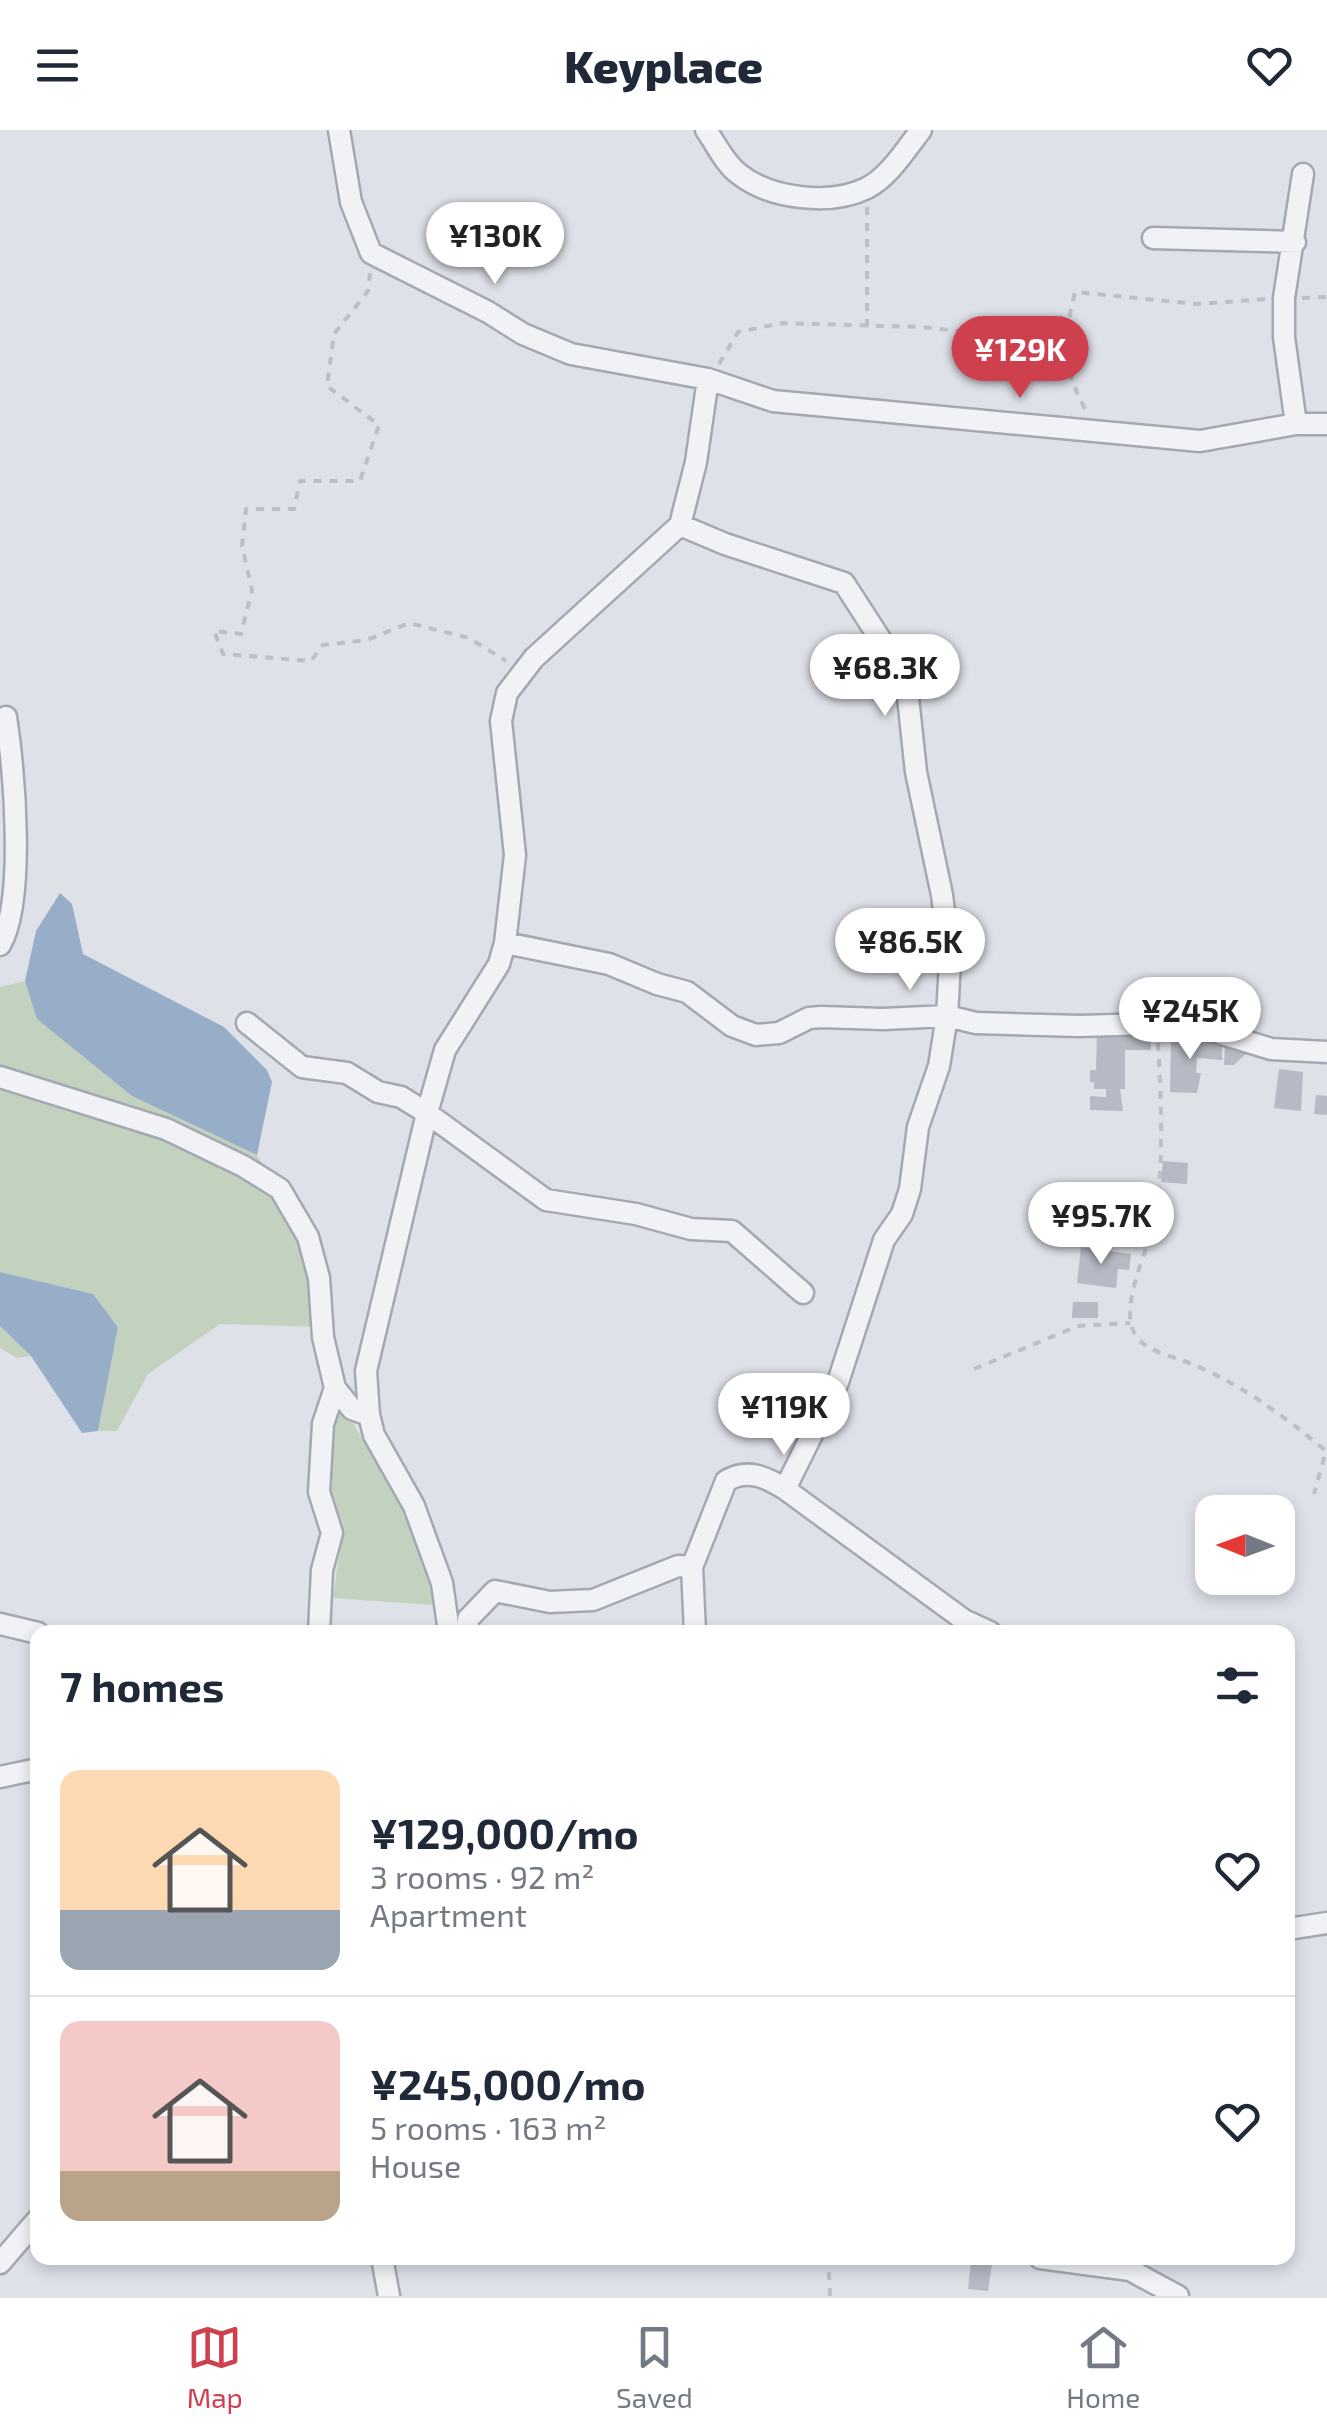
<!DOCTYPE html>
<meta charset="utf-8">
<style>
body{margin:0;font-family:"Exo 2",sans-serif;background:#f2f2f3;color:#1f2937;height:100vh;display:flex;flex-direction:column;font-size:38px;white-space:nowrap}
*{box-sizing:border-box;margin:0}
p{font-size:32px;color:#747a83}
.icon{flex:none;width:55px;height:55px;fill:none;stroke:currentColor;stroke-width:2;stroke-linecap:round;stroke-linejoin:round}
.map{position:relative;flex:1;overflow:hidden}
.side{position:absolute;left:30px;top:1495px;width:1265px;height:640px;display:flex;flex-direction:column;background:#fff;border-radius:20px;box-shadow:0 5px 15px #0003}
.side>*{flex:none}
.needle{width:65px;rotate:271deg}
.tools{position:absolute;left:1195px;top:1365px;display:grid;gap:20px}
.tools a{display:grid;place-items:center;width:100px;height:100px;border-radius:20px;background:#fff;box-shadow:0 5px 15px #0003;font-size:50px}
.price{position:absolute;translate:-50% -85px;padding:0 22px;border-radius:35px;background:#fff;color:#222;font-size:32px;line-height:65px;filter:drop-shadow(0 2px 5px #0008)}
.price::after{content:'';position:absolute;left:50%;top:60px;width:30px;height:22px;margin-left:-15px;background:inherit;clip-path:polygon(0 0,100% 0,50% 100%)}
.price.on{background:#cf404f;color:#fff}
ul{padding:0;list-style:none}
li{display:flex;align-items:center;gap:30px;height:250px;padding:0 30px}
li+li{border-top:2px solid #e0e1e3}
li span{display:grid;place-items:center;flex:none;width:280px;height:200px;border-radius:20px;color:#555}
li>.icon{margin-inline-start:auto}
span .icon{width:120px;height:120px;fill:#fffc;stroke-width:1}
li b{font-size:42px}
h2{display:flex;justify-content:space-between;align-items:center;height:120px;padding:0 30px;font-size:42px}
header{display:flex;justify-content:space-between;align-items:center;height:130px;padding:0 30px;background:#fff;font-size:45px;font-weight:800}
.tab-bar{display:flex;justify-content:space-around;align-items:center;height:140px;border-top:2px solid #e0e1e3;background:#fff;font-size:28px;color:#747a83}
.tab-bar a{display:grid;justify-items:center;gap:5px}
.tab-bar .on{color:#cf404f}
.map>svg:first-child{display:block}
</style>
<header><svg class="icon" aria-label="menu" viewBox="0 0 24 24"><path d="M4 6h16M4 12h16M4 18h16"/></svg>Keyplace<svg class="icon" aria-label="heart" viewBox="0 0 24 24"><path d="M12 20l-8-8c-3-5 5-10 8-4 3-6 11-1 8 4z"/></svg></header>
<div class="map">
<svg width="1327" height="2166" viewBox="0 0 1327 2166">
<rect width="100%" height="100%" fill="#dee1e8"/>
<path fill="#c3d2bf" d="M25,851L38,889L132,966L257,1025L314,1129L319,1197L220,1194L148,1244L117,1301H98L118,1196L92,1164L0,1142V857Z
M0,1196L31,1226L17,1228L0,1218Z
M341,1273L408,1385L428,1436L433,1475L333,1468L343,1395L329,1355L331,1293Z"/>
<path fill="#98adc8" d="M60,763L72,774L83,824L224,897L267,940L272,952L257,1025L132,966L37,889L25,851L36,801Z
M0,1142L93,1164L118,1197L98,1301L82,1303L31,1226L0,1196Z"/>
<path fill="#b5bac4" d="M1097,901L1151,902V920H1125V959H1120L1123,981L1090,980V966L1106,967V959H1094V952H1090V940H1096Z
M1171,908L1222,912V930L1197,928L1196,943H1201L1197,963L1170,962Z
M1225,915L1251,919L1234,935H1224Z
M1279,939L1303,942L1301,981L1274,978Z
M1316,965L1327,966V985L1314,984Z
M1163,1031L1188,1033L1187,1054L1161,1052Z
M1081,1117L1131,1124L1129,1140L1118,1139L1116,1158L1077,1153Z
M1073,1172H1098V1188H1072Z
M971,2132L992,2134L988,2161L968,2159Z"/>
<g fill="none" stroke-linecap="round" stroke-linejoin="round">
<defs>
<path id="street" d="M339,0L351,72L371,123L488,182L523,204L571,224L708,249L773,271L1200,311L1296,294H1327
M706,0C716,14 725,34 739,44C770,69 831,76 867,58C889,47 906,19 921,0
M1153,108L1295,112
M1296,294L1284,207V168L1303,44
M680,395L725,414L844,453L906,549L916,642L942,765L950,832L947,886L939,936L918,997L910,1059L902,1084L884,1110L838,1252L785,1359
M505,813L609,834L657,854L687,862L732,896L756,905L779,903L809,888L821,887L883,889L947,886L976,893L1079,896L1186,893L1271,919L1327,922
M0,815C26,771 14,639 6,587
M247,893L302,937L347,943L378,962L401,967L427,983L546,1070L636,1084L691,1099L732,1101L803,1163
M0,947L166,999L243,1036L280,1059L308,1107L319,1148L323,1207L335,1258L352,1279L369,1285
M0,1494L38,1503
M319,1502L322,1440L332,1403L319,1362L323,1294L335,1258
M449,1502L442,1453L414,1376L374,1305L369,1285L366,1241L427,983L445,920L499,834L505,813L515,725L501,591L507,563L534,528L680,395L696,332L708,249
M468,1502V1489L495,1461L550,1472L593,1470L678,1436L692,1437
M695,1502L692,1437L726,1351C747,1338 766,1347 785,1359L964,1490L990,1502
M0,1647L38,1639
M1288,1799L1327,1793
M382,2128L389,2166
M1040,2128L1130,2140L1178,2166
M0,2133L38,2089"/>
</defs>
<use href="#street" stroke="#a3a8b2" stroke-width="25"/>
<path stroke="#bcbfc6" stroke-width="4" stroke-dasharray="8 8" stroke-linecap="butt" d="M867,77V197
M370,143L368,161L334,204L327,256L379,295L360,351H300L294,379H246L242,416L252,460L241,504L214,501L223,524L311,531L323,515L367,510L409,493L469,508L506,531
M1302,168L1327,167
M719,234L738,202L782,193L921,197L1064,212
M1085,279C1060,230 1063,214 1075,162L1197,174L1267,169
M1158,913C1161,969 1165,1042 1153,1097C1146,1124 1117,1182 1137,1207C1147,1221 1168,1225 1184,1231C1239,1252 1281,1284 1326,1321L1314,1364
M974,1239L1078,1196L1130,1193
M830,2166L829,2144L834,2128"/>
<use href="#street" stroke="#f0f2f6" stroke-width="20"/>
</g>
</svg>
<div class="tools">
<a><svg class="needle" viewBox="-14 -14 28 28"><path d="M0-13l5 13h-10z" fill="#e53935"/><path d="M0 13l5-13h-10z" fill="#747a83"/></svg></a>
</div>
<b class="price" style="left:495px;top:157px">¥130K</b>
<b class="price on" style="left:1020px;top:271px">¥129K</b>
<b class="price" style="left:885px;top:589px">¥68.3K</b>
<b class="price" style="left:910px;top:863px">¥86.5K</b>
<b class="price" style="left:1190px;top:932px">¥245K</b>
<b class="price" style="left:1101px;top:1137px">¥95.7K</b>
<b class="price" style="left:784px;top:1328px">¥119K</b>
<section class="side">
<h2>7 homes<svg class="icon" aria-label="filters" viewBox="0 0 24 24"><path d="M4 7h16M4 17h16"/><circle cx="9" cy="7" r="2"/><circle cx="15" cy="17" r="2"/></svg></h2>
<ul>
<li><span style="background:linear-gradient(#ffd9b3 70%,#9aa5b1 0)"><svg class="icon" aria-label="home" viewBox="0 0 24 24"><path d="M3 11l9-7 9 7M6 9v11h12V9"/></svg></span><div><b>¥129,000/mo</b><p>3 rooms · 92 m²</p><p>Apartment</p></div><svg class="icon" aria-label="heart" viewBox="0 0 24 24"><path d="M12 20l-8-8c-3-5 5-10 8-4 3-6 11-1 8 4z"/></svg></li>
<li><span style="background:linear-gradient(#f6c9c9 75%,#b9a48a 0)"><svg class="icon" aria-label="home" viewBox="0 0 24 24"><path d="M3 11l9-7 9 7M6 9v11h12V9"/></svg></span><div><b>¥245,000/mo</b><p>5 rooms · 163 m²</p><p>House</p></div><svg class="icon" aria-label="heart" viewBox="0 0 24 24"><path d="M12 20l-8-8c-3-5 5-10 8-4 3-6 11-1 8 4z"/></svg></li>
</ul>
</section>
</div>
<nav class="tab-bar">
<a class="on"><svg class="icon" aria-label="map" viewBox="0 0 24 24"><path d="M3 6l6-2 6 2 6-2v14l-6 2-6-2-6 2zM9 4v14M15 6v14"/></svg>Map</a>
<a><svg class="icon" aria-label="saved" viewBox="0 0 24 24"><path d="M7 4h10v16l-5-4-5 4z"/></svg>Saved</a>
<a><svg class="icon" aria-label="home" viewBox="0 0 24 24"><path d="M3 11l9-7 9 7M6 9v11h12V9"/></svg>Home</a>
</nav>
